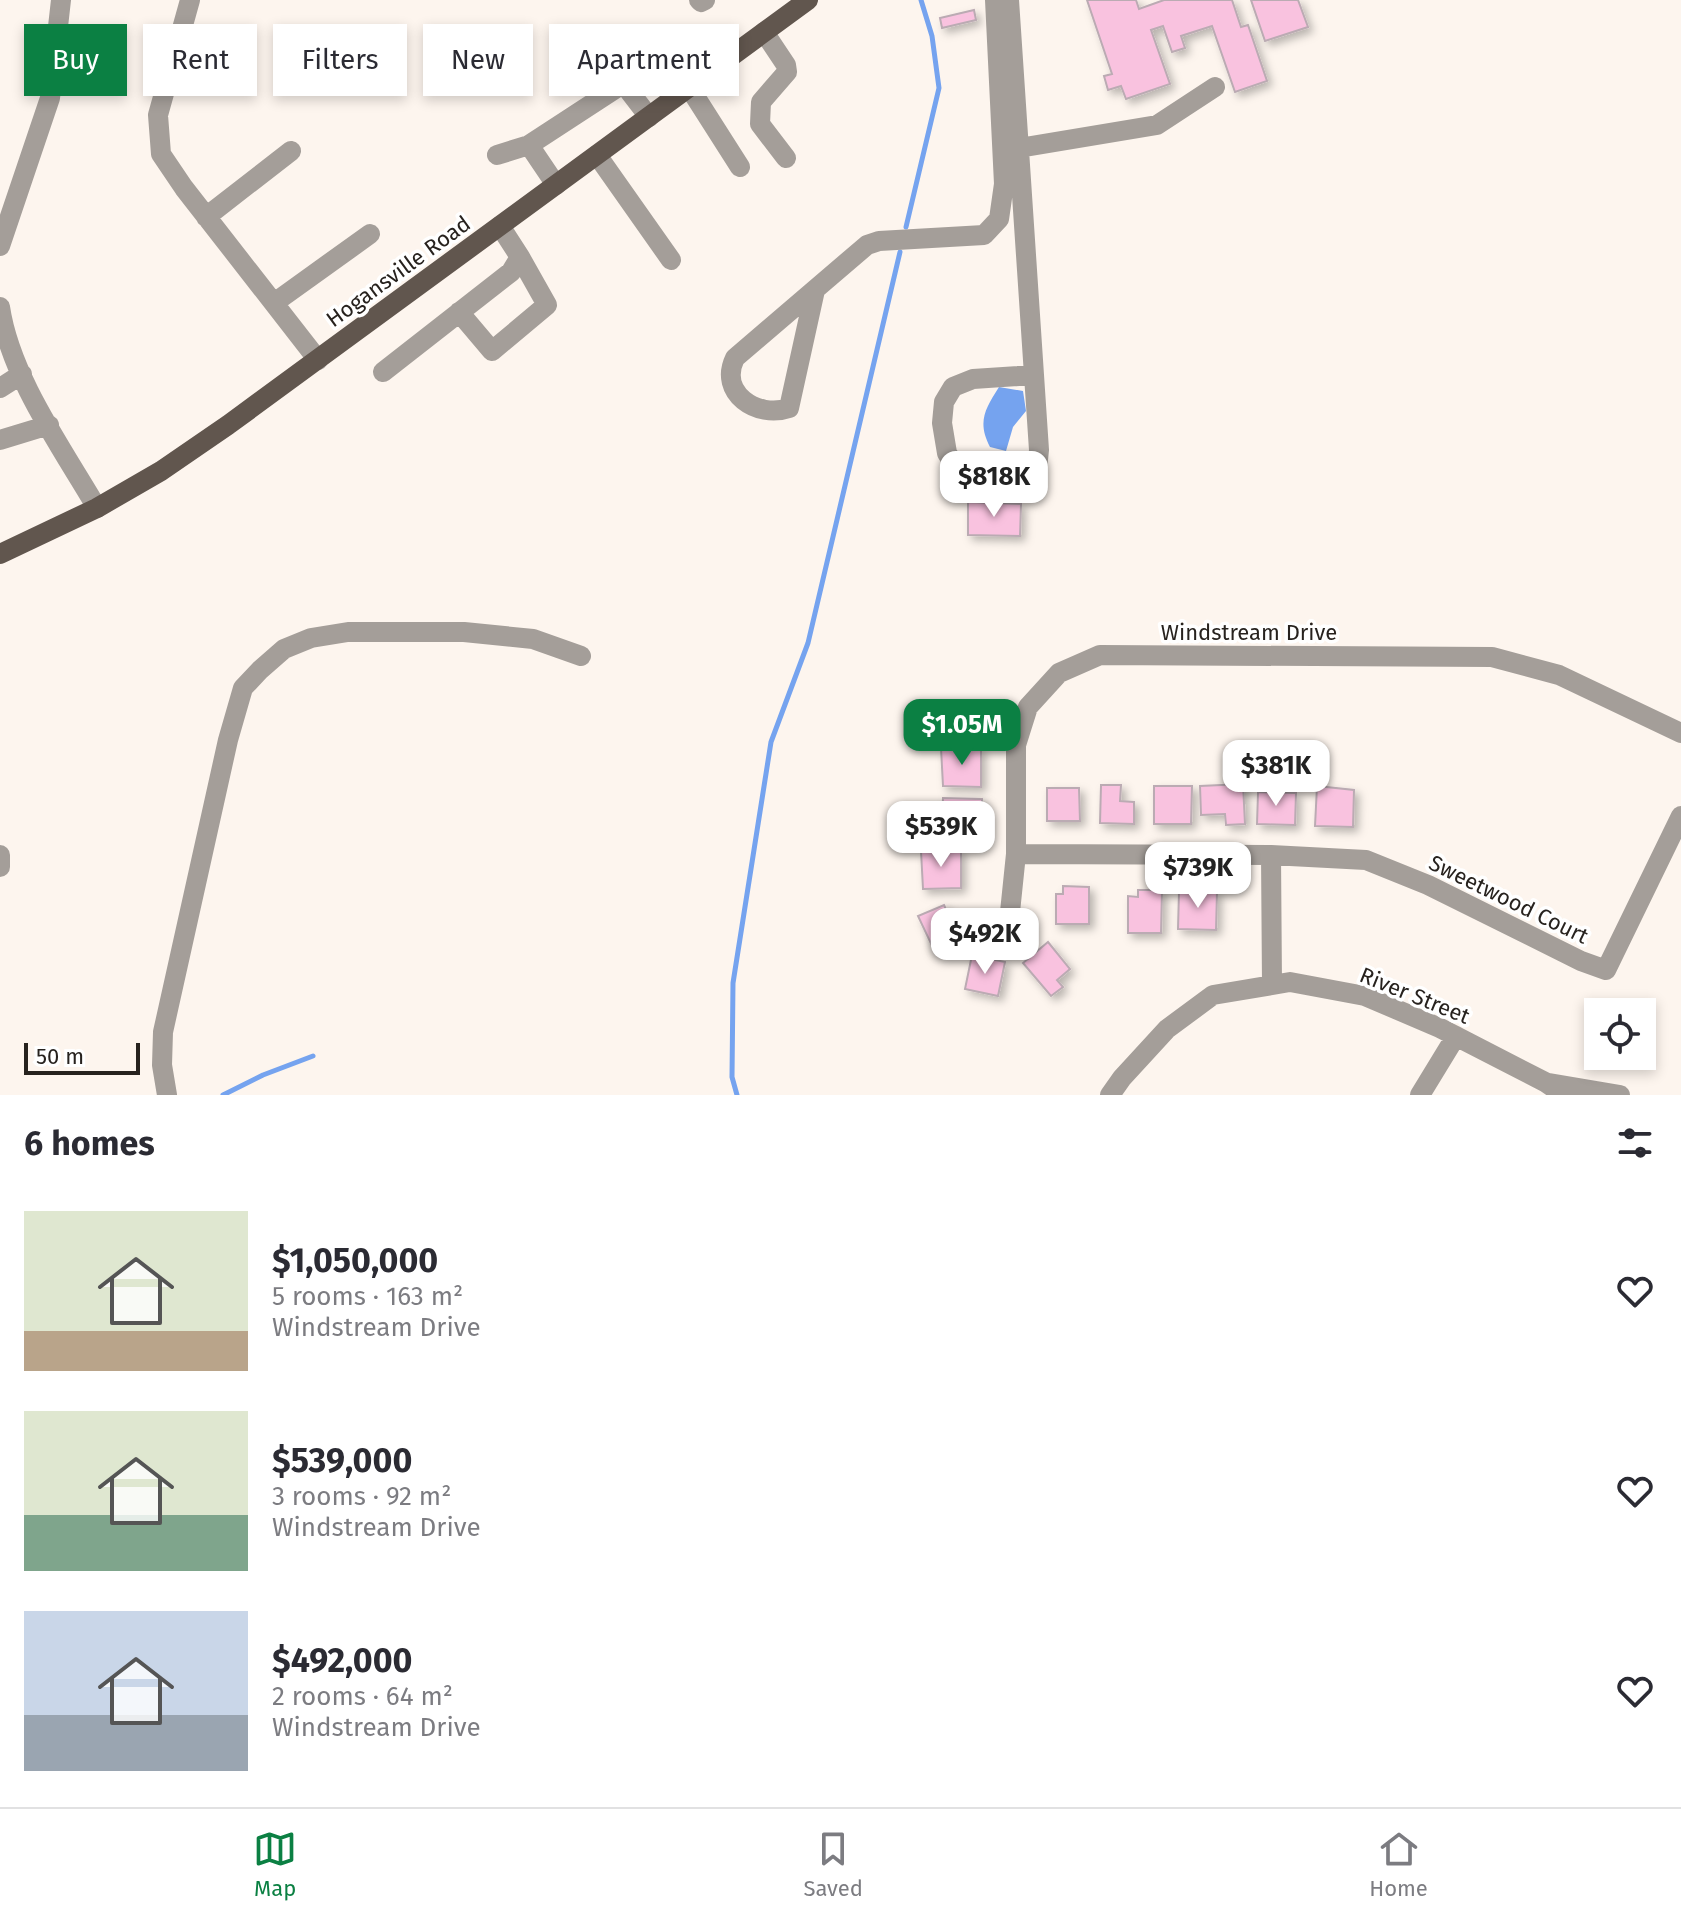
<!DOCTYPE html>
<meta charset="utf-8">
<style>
body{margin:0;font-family:"Fira Sans",sans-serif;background:#f2f2f3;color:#2b2b33;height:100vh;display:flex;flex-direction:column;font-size:30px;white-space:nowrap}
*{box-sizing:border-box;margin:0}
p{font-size:26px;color:#7c7c81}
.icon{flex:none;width:44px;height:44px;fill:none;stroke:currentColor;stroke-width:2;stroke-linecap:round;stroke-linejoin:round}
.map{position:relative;height:1095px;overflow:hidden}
.drawer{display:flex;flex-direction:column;background:#fff;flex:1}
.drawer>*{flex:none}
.top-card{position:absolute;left:24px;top:24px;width:800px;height:72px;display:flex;gap:16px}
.fabs{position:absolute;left:1584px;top:998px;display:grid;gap:16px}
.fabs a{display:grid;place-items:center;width:72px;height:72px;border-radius:0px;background:#fff;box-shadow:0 4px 12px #0003;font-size:40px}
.scale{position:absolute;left:24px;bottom:20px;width:116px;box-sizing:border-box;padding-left:8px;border:4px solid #27221e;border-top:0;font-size:22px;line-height:28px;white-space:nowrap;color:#27221e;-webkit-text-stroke:6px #fff;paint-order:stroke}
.price{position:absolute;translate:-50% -68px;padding:0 18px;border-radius:16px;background:#fff;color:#222;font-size:26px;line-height:52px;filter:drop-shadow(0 2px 4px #0008)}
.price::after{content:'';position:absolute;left:50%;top:48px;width:24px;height:18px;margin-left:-12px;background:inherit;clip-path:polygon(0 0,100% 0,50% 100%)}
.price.current{background:#0b8043;color:#fff}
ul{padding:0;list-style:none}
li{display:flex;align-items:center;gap:24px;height:200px;padding:0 24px}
li span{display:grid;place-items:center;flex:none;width:224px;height:160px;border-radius:0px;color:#555}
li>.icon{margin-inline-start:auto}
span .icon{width:96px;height:96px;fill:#fffc;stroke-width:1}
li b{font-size:34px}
h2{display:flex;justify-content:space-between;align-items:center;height:96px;padding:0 24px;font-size:34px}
.tag{padding:0 28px;border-radius:0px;background:#fff;box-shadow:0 4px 12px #0003;font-size:28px;line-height:72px}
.tag.current{background:#0b8043;color:#fff}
.tab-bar{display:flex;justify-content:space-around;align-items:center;height:112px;border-top:2px solid #e1e1e2;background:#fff;font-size:22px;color:#7c7c81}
.tab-bar a{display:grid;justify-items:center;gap:4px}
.tab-bar .current{color:#0b8043}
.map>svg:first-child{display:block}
</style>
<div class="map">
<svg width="1681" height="1095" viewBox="0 0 1681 1095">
<defs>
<filter id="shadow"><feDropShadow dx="4.5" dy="4.5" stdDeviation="4" flood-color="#0004"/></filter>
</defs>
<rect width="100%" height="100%" fill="#fdf5ee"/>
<path fill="#75a3ef" d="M999,387L1023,391L1026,411L1013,427L1006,451L990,447C977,422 985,409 999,387Z"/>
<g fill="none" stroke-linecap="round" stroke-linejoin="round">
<path stroke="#75a3ef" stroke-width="5" d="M906,227L939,88L932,36L921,0
M223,1095L263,1075L313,1056
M737,1095L732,1077L733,983L771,742L808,643L900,252"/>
</g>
<path fill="#f9c2df" stroke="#bbabb3" stroke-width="2" filter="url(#shadow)" d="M1087,0H1136L1139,9L1164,0H1232L1241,27L1248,25L1267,81L1235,92L1212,26L1181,36L1185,48L1172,52L1163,26L1151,30L1170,84L1126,99L1121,86L1108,90L1104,76L1112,74Z
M1251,0H1298L1308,27L1265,41Z
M974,10L976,20L942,28L940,18Z
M599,33L619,65L581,88L561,56Z
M968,502L1021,504L1020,536L968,535Z
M941,748H981V787L943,786Z
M1243,784L1245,824L1226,825L1225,814L1201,815L1200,786Z
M1101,785H1121L1120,801L1134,802V824L1100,823Z
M1154,786H1192L1191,824H1154Z
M1317,786L1354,790L1353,827L1315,826Z
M1047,788H1079L1080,821H1047Z
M1258,792L1296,793L1295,825L1257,824Z
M943,798L982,799V836L941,835Z
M961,850V888L923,889L921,851Z
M1063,886L1089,887V924H1056V894H1063Z
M1138,890H1162L1161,933H1128V896L1138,897Z
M1179,891L1217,892L1216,930L1178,929Z
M944,905L959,939L934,950L918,916Z
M1048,942L1070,969L1057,980L1063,987L1051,996L1023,963Z
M972,955L1005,962L998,996L965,989Z"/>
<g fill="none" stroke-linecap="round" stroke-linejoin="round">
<path stroke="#a49e99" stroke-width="20" d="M190,0L158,115L161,154L184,188L318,360
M699,0L701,2L705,0
M1009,0L1039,450L1036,478L1022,489L996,488L956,468L947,453L942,423L944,402L953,387L973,379L1033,375
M764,32L786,65L787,72L761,102L760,124L786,158
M689,87L740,167
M529,145L556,185
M1019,148L1157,125L1215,87
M497,155L529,145L621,85L626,87L649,117
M597,155L671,260
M206,217L291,151
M0,246L50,98L61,0
M815,290L789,408C757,419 718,393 735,358L867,245L879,241L984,235L999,219L1004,184L995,0
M274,303L370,234
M0,307C10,376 62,448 97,508
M459,312L492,351L547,305L520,257
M383,372L511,272L520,257L500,226
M0,388L22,374
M0,440L49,425
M1016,854L1271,855L1366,860L1428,885L1581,961L1606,970L1681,816
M0,855V867
M1271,855L1272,985
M1010,912L1016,854V745L1028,707L1059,673L1100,655L1492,657L1559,675L1681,733
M1549,1083L1620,1095
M167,1095L162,1065L163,1032L228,740L243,688L260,670L284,649L311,638L348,632H464L533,639L581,656
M1110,1095L1122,1078L1167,1029L1213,995L1290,982L1365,996L1440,1028L1545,1082L1564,1095
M1420,1095L1456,1036"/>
<path stroke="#61564e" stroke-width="20" d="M0,554L97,508L161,471L228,425L808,0"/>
</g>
<g text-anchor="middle" stroke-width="7" stroke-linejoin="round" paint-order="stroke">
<g font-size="22" fill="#27221e" stroke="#fff">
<text transform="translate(398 271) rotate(-36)" y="8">Hogansville Road</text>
<text x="1249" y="640">Windstream Drive</text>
<text transform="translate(1509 899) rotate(26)" y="8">Sweetwood Court</text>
<text transform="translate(1415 995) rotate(22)" y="8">River Street</text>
</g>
</g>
</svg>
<div class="fabs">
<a><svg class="icon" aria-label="locate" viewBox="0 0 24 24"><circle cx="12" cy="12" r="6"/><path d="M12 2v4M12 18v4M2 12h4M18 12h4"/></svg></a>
</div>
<div class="scale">50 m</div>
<b class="price" style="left:994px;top:519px">$818K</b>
<b class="price current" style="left:962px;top:767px">$1.05M</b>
<b class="price" style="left:1276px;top:808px">$381K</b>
<b class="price" style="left:941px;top:869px">$539K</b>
<b class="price" style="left:1198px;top:910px">$739K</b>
<b class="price" style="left:985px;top:976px">$492K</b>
<div class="top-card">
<a class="tag current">Buy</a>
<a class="tag">Rent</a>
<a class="tag">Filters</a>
<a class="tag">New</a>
<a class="tag">Apartment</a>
</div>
</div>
<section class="drawer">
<h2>6 homes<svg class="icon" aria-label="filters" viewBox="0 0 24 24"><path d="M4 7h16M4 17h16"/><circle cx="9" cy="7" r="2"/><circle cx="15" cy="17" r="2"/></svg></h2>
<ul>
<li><span style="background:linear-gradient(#dfe7d0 75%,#b9a48a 0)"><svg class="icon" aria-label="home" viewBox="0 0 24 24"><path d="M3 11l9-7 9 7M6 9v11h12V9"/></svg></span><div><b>$1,050,000</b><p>5 rooms · 163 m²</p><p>Windstream Drive</p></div><svg class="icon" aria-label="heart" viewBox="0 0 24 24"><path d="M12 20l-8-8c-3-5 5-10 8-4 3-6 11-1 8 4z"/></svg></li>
<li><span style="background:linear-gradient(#dfe7d0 65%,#7fa58c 0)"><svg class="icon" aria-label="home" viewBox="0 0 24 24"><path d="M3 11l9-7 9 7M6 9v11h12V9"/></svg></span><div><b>$539,000</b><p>3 rooms · 92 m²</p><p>Windstream Drive</p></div><svg class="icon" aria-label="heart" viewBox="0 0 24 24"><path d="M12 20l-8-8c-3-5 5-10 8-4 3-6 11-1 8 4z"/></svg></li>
<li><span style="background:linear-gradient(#c9d6e8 65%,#9aa5b1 0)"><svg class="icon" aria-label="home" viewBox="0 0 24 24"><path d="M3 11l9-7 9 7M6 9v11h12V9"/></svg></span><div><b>$492,000</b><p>2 rooms · 64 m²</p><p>Windstream Drive</p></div><svg class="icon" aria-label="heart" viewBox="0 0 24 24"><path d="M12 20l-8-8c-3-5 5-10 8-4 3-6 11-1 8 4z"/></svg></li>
</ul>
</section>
<nav class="tab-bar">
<a class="current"><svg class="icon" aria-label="map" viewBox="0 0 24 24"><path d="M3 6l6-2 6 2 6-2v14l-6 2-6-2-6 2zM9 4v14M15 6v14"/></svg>Map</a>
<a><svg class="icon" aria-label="saved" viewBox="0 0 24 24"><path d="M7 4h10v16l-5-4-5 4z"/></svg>Saved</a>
<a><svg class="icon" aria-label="home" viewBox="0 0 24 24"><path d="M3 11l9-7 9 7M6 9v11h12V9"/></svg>Home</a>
</nav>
